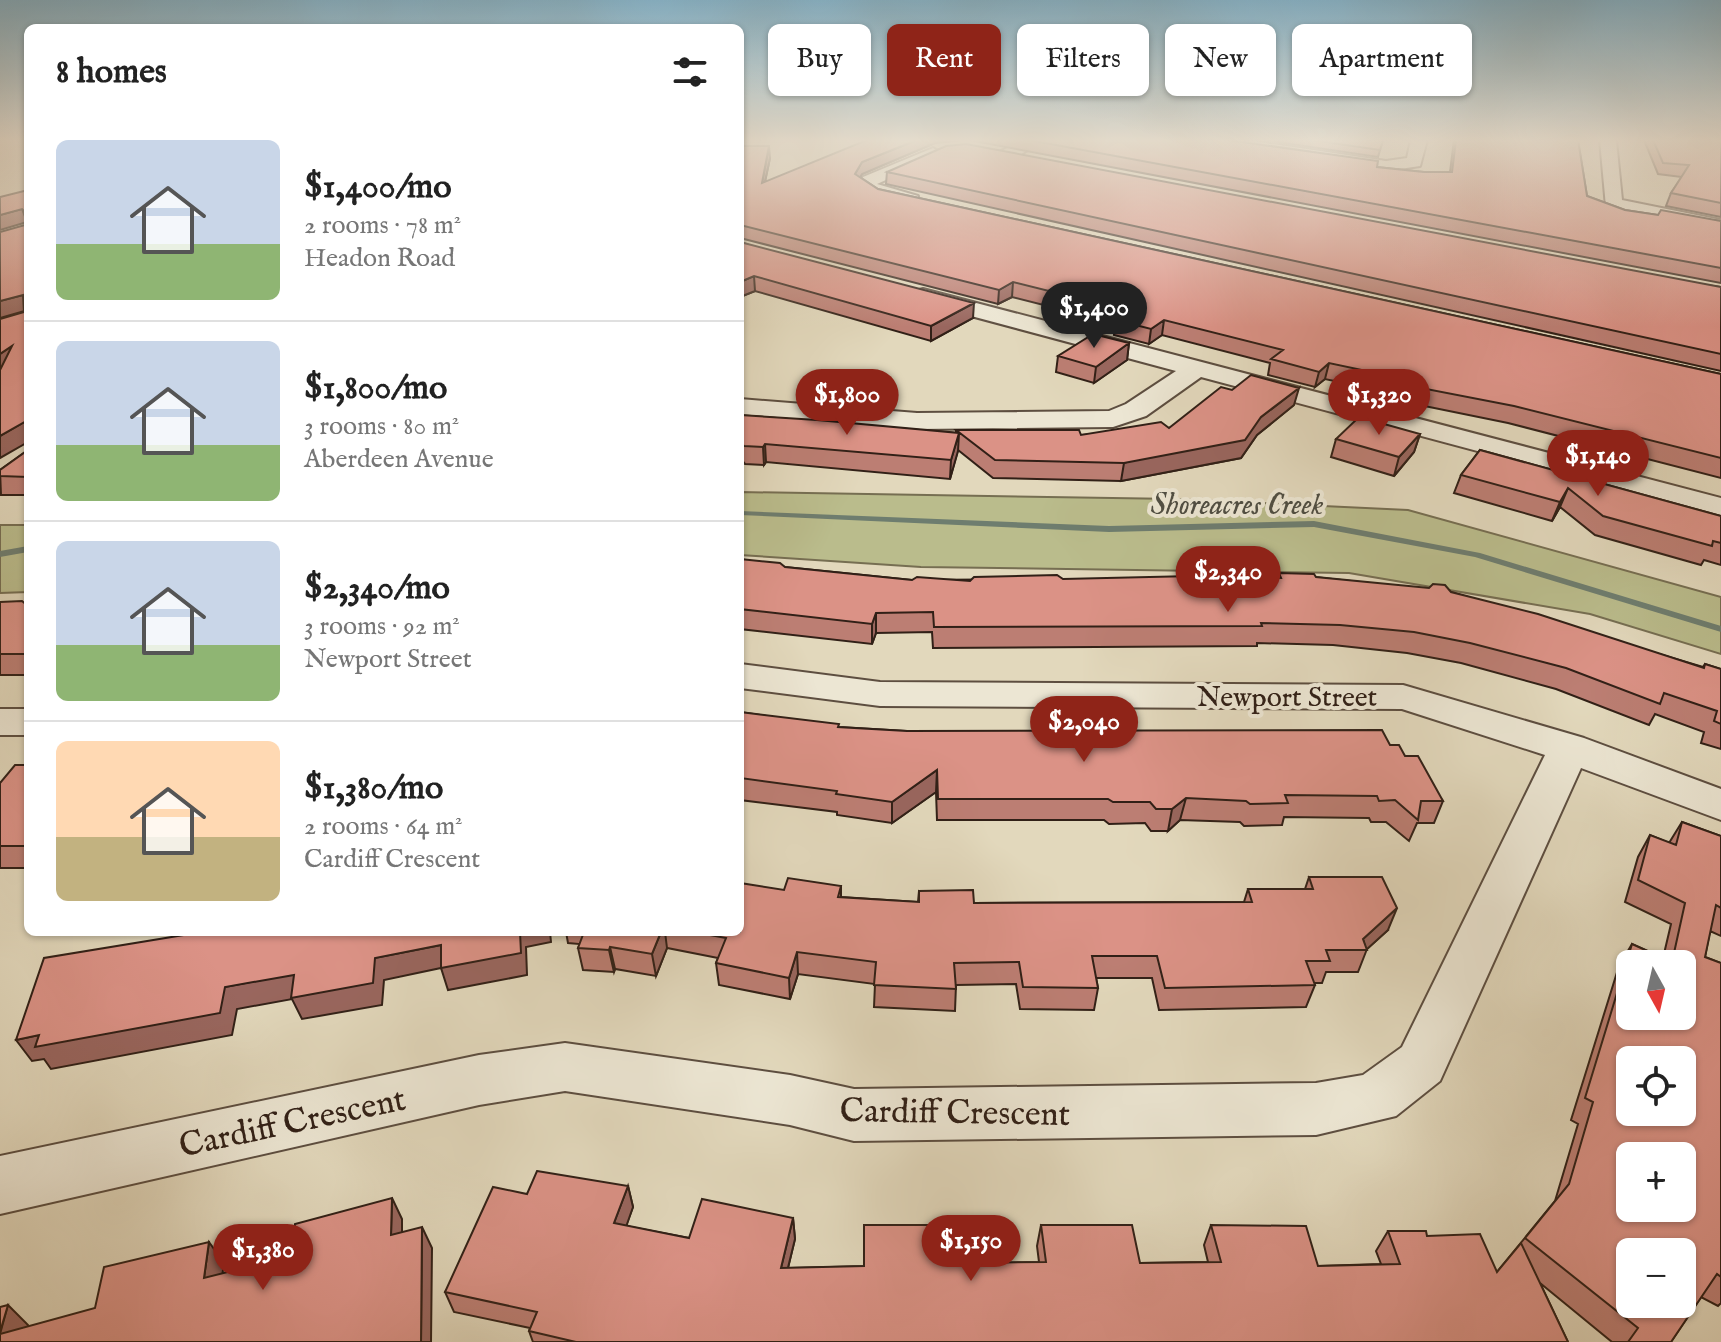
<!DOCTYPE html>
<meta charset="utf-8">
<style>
body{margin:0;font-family:"IM FELL English",serif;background:#f2f2f2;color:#222;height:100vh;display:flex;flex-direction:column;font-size:30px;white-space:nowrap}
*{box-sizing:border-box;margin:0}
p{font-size:26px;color:#767676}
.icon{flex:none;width:44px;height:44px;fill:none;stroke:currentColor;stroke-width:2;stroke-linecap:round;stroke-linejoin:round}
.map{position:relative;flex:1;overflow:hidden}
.drawer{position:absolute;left:24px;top:24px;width:720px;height:912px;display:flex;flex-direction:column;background:#fff;border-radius:12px;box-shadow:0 2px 6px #0004}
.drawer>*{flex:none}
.banner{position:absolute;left:768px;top:24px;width:760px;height:72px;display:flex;gap:16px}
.needle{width:52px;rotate:172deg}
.fabs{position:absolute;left:1616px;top:950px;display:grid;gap:16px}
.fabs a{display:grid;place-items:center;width:80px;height:80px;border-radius:12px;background:#fff;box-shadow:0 2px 6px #0004;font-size:40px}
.price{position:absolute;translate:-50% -68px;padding:0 18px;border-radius:28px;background:#8f2418;color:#fff;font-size:26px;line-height:52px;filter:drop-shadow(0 2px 4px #0008)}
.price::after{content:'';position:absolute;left:50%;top:48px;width:24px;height:18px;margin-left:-12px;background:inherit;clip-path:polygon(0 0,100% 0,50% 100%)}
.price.current{background:#222;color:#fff}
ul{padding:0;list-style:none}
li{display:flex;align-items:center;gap:24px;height:200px;padding:0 32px}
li+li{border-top:2px solid #e0e0e0}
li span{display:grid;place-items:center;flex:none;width:224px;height:160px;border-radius:12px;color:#555}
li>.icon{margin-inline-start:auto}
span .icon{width:96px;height:96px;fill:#fffc;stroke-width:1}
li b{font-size:34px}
h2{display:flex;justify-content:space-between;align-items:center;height:96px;padding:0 32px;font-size:34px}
.pill{padding:0 28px;border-radius:12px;background:#fff;box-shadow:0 2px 6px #0004;font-size:28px;line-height:72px}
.pill.current{background:#8f2418;color:#fff}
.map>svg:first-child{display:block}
</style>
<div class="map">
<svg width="1721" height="1342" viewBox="0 0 1721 1342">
<rect width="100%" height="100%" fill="#e2d8bc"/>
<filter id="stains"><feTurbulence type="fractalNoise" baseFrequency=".0025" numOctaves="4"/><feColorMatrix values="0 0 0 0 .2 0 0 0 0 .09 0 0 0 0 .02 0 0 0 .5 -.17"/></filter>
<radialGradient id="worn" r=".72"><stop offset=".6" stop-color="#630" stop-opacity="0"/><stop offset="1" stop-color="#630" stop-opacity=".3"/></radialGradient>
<path fill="#babc8c" stroke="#766e52" stroke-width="2" d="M740,492L1176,499L1408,510L1721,597V654L1590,614L1349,573L921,567L740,555Z
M0,525H28V592L0,593Z"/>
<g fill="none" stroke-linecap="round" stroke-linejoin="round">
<path fill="#6e7d6f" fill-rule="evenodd" d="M740,511L1109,526L1314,521L1480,553L1721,626V632L1475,557L1314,527L1109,532L740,515Z
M28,546V552L0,557V551Z"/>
<defs>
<path id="minor" d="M1025,140H1044L1013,159H1001V151Z
M1213,140H1246L1386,161L1407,158L1411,140H1427L1420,166L1386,171L1354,168L1221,145Z
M1600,140H1616L1622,200L1721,220V232L1628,215L1606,207Z
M933,148L941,153L939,156L877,184L918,196V204H904L858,187L863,177Z
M923,289L1721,498V516L1201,377L1146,416L1113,427L917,429L740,415V399L917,413L1109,411L1126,404L1176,371L915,301L912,296L915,291Z
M740,664L880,682L1403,685L1584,738L1721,789V820L1581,768L1440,1081L1396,1116L1316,1135L854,1141L790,1125L565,1091L479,1105L0,1214V1156L479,1055L565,1043L790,1075L854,1089L1316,1083L1363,1075L1402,1047L1545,755L1402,709L880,706L740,688Z
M0,709H28V735H0Z"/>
</defs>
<use href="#minor" stroke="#5d4e40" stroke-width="4"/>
<use href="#minor" fill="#ece6d3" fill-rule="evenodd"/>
</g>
<path fill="#bc7e73" stroke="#312017" stroke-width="2" d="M969,140H1228L1377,167L1424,172H1450L1454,140H1578L1587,196L1625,210L1658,215L1721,221V283Z
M1265,140H1383L1378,157Z
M1644,140H1721V217L1666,206L1671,193L1682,177L1658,174Z
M935,143L862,174L860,177L878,189L1721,374V478L1508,423L1390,399L1392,393L1325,379L1315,387L1268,375L1270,363L1162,335L1149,344L1114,335L1115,323L1012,297L998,304L740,238V146L770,158L765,182Z
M887,172L1721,287V371L886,184Z
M740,242L973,318L931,341L755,291L740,297Z
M1129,343L1127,360L1094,383L1056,372L1058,356Z
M1294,405L1257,435L1241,458L1121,481L993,478L958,450L950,479L766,462L764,465L745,464L740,458V415L956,433V430L1081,435L1169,428Z
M1420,434L1414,452L1394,476L1331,457L1336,439Z
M28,450V495H1L0,470Z
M1480,450L1721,516V565L1704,560L1701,565L1595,535L1560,507L1552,521L1454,493L1461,475Z
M740,559L785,567L912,580L1063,579L1207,581L1278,578L1279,573L1451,592L1703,667L1705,664L1721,669V749L1701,743L1704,732L1655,714L1649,725L1556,689L1461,663L1407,653L1333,645L1257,643V646L933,648L932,632L876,633L872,644L740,629Z
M0,602L28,606V675H0Z
M740,712L839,727L907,731L1390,745L1405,756L1443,801L1434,823H1417L1409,841L1386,822H1371L1369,818L1284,817L1282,825L1244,826L1240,822L1180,820L1168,831H1151L1145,823L1109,824L1104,820H937L936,792L892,823L837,815V812L740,800Z
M28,765V868H0V783Z
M1682,822L1721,836V936L1710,931L1705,957L1721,963V1303L1718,1306L1701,1297L1671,1342H1612L1540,1283L1568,1342H533L529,1331L530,1328L454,1312L445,1292L527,1194L628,1186L633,1207L626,1226L689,1238L793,1218L795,1239L788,1268L1039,1262L1037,1246L1041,1225L1140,1263L1208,1262L1204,1245L1211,1225L1318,1266L1381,1264L1376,1251L1388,1231L1427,1236L1497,1272L1555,1201L1578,1124L1571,1120L1619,966L1632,944L1663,958L1671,924L1625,902L1638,857L1650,835L1669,843Z
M1309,877L1388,930L1367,949L1358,972H1326L1322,983H1314L1315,985L1306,1007L1159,1010L1152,978H1096L1098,988L1094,1010L1020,1009L1016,984L956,985L955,1011L874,1007L875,984L798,974L790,999L719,985L716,963L718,958L667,948L656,976L615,969L614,972L583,970L578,948L580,944L568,943L566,932H740L784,890L841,886V897L918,902L919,891L974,903L1244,902L1248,889H1305Z"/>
<path fill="#99665e" stroke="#312017" stroke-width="2" d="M917,140H963L935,143L862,174L855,186V174L862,162Z
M769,146L770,158L762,195V183Z
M22,209L27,222L0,230V215Z
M754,276L755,291L740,297V282Z
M1013,282L1012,297L998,304L999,290Z
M23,295L28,310L0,318V301Z
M974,303L973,318L931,341V326Z
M1164,320L1162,335L1149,344L1151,329Z
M1129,343L1127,360L1094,383L1096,367Z
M12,346L0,375V354Z
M1329,363L1325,379L1315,387L1319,372Z
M1299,388L1294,405L1257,435L1241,458L1121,481L1124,463L1261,417Z
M28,420V442L0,458V436Z
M959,433L958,451L950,479L951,460Z
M1420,434L1414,452L1394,476L1399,457Z
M765,444L766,462L764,465L763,447Z
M1568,488L1560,507L1552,521L1560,502Z
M876,613V633L872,644V624Z
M937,770L936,792L892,823V802Z
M1186,798L1180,820L1168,831L1172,809Z
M1397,908L1388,930L1366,950L1363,939Z
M520,932H550L551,942L526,947L527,975L448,990L441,968L384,980L382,1005L302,1019L292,999L237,1009L232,1035L51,1069L44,1059L32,1061L16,1040L39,1035L225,987L441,945Z
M661,932H665L667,948L656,976L652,954Z
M610,947L615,969L614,972L609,950Z
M797,952L798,974L790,999L789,978Z
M628,1186L633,1207L620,1244L614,1223Z
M392,1198L402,1219V1255L391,1235Z
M793,1218L795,1239L783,1288L781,1268Z
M422,1227L432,1248L431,1342H421Z
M209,1242L224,1263L219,1298L204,1278Z
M8,1305L28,1325L23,1342L0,1334Z"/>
<path fill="#db9286" stroke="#312017" stroke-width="2" fill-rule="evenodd" d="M867,140H917L862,162L855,174L878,189L1721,374V458L1514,406L1395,383L1400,378L1329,363L1319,372L1271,359L1283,350L1164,320L1151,329L1116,320L1129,311L1013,282L999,290L740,225V146H769L762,183Z
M1029,140H1228L1378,161L1377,167L1424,172H1452L1456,140H1578L1587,196L1625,210L1658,215L1661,210L1721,221V268Z
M1311,140H1383L1380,150Z
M1653,140H1721V203L1671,193L1689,165L1663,163Z
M966,144L1721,287V354L887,172L946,146Z
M28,190V420L0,436V370L12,346L0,354V319L24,312L23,295L0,301V232L25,225V212L22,209L0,215V197Z
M740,242L974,303L931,326L754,276L740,282Z
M1093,334L1129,343L1096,367L1058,356Z
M1251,375L1299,388L1261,417L1245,440L1124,463L995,460L956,430H1079L1081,435L1161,422L1169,428L1221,387L1232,390Z
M740,415L817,420L959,433L951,460L765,444L763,447L744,446L740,442Z
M1359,417L1420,434L1399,457L1336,439Z
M28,450V477L0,476V470Z
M1480,450L1721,516V543L1713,541L1712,546L1603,516L1568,488L1560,502L1461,475Z
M740,559L780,563L785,567L912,580L917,577L970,581L974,577L1057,575L1063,579L1193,576L1207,581L1225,579L1228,574L1281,578L1279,573L1314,574L1316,577L1429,588L1433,584L1445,585L1451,592L1538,614L1704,668L1705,664L1721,669V724L1714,721L1717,711L1664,693L1660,704L1566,668L1470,643L1414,632L1340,625L1261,623L1262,626L934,627L933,612L876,613L872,624L740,609Z
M22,601L28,606V654H0V602Z
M740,712L839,724L838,727L907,731L1382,730L1390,745H1399L1405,756H1418L1443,801H1421L1418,820L1395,800L1379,801L1377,796L1285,795L1288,803L1250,804L1246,801L1186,798L1172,809H1156L1150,802H1113L1108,799H938L937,770L892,802L836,794L837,791L740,778Z
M15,765H28V846H0V783Z
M1682,822L1721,836V908L1716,905L1705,957L1721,963V1277L1717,1274L1671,1342H1628L1638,1328L1525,1238L1569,1184L1593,1102L1585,1098L1632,944L1672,962L1685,903L1638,880L1650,835L1676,845ZM1630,964H1682V1016H1630ZM1630,1060H1682V1112H1630ZM1630,1156H1682V1208H1630ZM1630,1252H1682V1304H1630Z
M1309,877H1382L1397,908L1363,939L1367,950H1326L1330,961H1306L1315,985L1165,988L1157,956H1092L1098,988L1023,987L1019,962L954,963L956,989L874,985L876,962L797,952L789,978L716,963L726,938L694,932H740V883L784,890L788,878L841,886L838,897L919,902V891L973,890L974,903L1252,902L1248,889H1313Z
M202,932H520L521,953L441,968V945L375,958L373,983L291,998L294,975L225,987L220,1013L35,1047L39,1035L16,1040L44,958Z
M584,932H661L652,954L610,947L609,950L578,948Z
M537,1171L628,1186L614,1223L689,1238L702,1199L793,1218L781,1268L864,1266V1225H959L963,1263L1046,1262L1041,1225H1132L1140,1263L1221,1262L1211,1225L1306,1226L1318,1266L1400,1264L1388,1231H1426L1427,1236L1480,1234L1497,1272L1521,1243L1568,1342H576L529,1331L537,1312L445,1292L493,1187L527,1194Z
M392,1198L391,1235L422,1227L421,1342H0V1334L95,1308L104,1267L209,1242L204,1278L291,1256L295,1224Z
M8,1305L0,1332V1307Z"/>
<linearGradient id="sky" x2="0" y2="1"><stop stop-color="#87b7cf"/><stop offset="0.43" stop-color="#f2ede1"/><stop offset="1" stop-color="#f2ede1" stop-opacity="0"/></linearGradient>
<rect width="1721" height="327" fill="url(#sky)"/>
<g text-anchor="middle" stroke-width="8" stroke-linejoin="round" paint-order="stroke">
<g font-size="28" fill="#312017" stroke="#ece6d3">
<text x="1287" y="706">Newport Street</text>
</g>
<g font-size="30" font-style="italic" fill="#4f4e43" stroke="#ece6d3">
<text x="1237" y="514">Shoreacres Creek</text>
</g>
<g font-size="34" fill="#312017" stroke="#ece6d3">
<text transform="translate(955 1111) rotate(1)" y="12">Cardiff Crescent</text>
<text transform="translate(292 1121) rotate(-12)" y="12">Cardiff Crescent</text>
</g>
</g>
<rect width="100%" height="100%" filter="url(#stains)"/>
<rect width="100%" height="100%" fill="url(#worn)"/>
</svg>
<div class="fabs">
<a><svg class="needle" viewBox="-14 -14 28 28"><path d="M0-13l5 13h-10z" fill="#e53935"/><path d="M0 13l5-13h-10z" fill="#767676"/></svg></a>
<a><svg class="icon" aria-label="locate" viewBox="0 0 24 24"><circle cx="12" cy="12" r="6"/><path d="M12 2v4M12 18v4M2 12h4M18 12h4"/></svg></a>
<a>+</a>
<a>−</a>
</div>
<b class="price current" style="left:1094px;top:350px">$1,400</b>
<b class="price" style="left:847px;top:437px">$1,800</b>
<b class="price" style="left:1379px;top:437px">$1,320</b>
<b class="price" style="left:1598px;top:498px">$1,140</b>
<b class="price" style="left:1228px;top:614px">$2,340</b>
<b class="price" style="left:1084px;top:764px">$2,040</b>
<b class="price" style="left:971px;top:1283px">$1,150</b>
<b class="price" style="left:263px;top:1292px">$1,380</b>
<div class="banner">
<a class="pill">Buy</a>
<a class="pill current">Rent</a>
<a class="pill">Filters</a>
<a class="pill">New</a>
<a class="pill">Apartment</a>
</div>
<section class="drawer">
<h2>8 homes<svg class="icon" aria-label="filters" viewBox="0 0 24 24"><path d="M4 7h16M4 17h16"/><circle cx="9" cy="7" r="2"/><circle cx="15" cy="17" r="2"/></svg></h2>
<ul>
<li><span style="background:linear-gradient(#c9d6e8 65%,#8fb573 0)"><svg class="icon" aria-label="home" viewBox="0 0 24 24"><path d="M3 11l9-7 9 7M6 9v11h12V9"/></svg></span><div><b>$1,400/mo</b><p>2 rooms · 78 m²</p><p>Headon Road</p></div></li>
<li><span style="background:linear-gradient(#c9d6e8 65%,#8fb573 0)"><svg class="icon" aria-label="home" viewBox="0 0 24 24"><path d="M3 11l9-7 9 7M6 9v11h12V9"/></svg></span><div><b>$1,800/mo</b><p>3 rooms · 80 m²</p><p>Aberdeen Avenue</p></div></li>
<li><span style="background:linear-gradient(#c9d6e8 65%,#8fb573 0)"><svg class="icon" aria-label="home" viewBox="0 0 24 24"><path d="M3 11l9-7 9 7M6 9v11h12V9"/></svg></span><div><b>$2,340/mo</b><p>3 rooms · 92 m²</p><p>Newport Street</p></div></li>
<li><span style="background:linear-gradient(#ffd9b3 60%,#c2b280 0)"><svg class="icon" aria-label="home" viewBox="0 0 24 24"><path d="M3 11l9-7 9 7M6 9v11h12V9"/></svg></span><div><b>$1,380/mo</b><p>2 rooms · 64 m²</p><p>Cardiff Crescent</p></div></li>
</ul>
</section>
</div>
